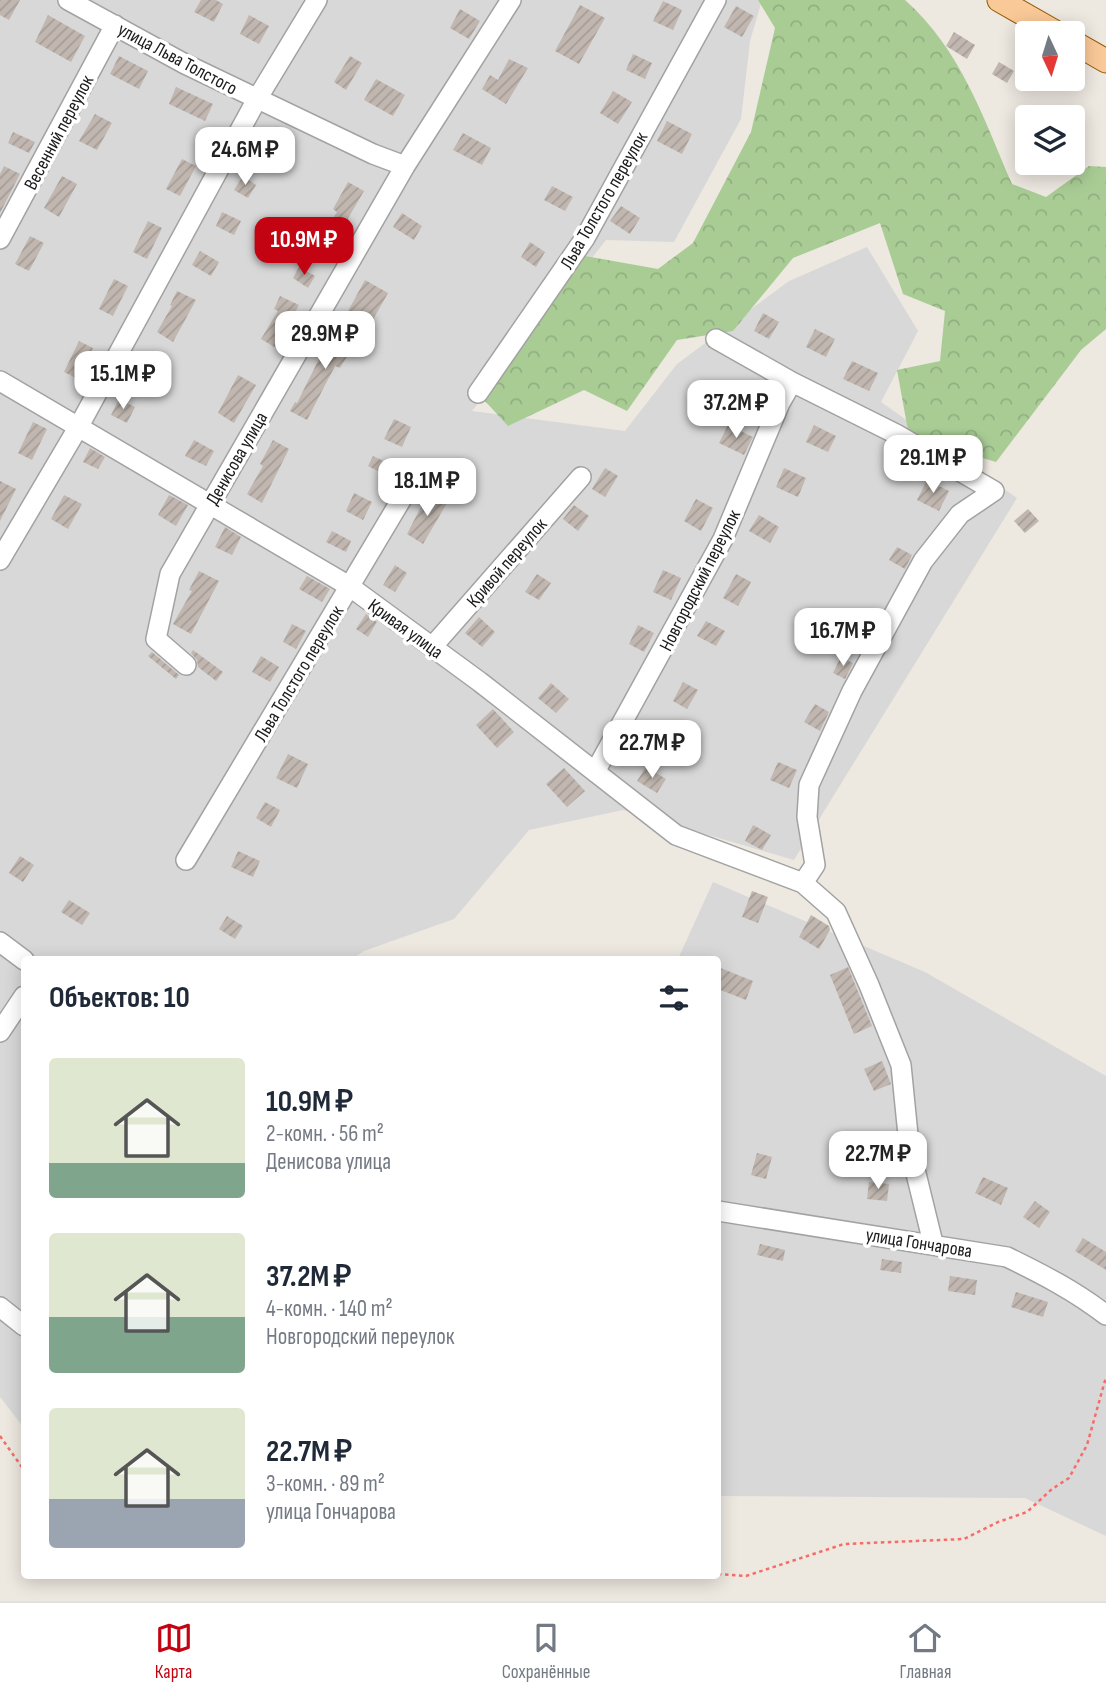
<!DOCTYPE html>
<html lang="ru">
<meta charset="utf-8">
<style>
body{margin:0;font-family:"Sofia Sans Condensed",sans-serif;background:#f6f6f7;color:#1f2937;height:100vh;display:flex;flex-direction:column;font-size:26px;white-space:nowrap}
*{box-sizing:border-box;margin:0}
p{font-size:23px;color:#747a83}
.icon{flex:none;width:38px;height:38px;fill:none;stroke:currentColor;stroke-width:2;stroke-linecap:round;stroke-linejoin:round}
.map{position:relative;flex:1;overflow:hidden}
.side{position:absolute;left:21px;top:956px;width:700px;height:623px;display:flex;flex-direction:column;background:#fff;border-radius:7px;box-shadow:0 4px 18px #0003}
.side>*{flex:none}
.needle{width:46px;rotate:176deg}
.controls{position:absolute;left:1015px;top:21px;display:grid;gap:14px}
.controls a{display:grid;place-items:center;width:70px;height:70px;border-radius:7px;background:#fff;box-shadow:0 4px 18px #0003;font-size:35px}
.price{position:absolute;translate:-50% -60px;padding:0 16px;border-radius:14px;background:#fff;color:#222;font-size:23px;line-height:46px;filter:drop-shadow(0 2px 4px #0008)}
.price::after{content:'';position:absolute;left:50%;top:42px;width:21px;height:16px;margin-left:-10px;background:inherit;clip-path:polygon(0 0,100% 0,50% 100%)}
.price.active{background:#c30311;color:#fff}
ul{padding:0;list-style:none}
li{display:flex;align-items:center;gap:21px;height:175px;padding:0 28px}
li span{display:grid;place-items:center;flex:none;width:196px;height:140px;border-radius:7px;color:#555}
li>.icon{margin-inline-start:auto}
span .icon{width:84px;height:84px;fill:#fffc;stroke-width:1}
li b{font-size:30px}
h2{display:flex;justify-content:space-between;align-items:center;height:84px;padding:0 28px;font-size:30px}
.menu{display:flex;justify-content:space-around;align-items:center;height:98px;border-top:2px solid #e0e1e3;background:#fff;font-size:19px;color:#747a83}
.menu a{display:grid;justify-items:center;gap:4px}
.menu .active{color:#c30311}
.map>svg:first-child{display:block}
</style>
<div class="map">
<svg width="1106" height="1601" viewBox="0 0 1106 1601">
<defs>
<pattern id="forest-crowns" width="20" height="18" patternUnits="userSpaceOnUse" patternTransform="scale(1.75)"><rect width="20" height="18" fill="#a9cc95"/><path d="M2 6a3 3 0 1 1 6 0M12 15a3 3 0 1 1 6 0" fill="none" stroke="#91af80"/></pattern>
<pattern id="building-hatch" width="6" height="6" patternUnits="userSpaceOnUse" patternTransform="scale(1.75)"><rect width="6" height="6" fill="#c1b7b0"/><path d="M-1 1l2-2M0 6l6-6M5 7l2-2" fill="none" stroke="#a59d97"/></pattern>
</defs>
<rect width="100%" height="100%" fill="#ede8e0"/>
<path fill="#d9d8d8" d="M0,0H762L750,41L741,119L674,242L606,240L472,411L625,431L677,364L789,281L867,247L918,331L881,402L1017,498L794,860L623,810L529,830L454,919L364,951L352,959H24V1428L0,1397Z
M713,882L925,972L1106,1076V1536L1025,1498L718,1496V959H678Z"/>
<path fill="url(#forest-crowns)" d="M758,0H905C961,50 983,117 1012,184L1046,197L1089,166L1106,167V329L1081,350L996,462L909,436L897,370L940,361L945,311L903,294L880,223L793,258L733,331L677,340L627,411L584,390L508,426L485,401L547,303L585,256L658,269L693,243L751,132L775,28Z"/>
<path fill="url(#building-hatch)" d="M0,0H20L9,20L0,15Z
M201,0H216L223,4L214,22L194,12Z
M663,1L682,10L673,30L653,21Z
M580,5L605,18L579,64L555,51Z
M736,6L754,16L742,37L724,27Z
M460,9L480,21L469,39L450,28Z
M48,15L85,36L71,62L35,42Z
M249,15L269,26L259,44L240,34Z
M954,32L975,45L967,59L946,46Z
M633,54L652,63L645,79L626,70Z
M119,56L148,71L139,89L110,74Z
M350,56L362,63L346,90L334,82Z
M509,59L528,68L506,104L482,89L490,75L498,80Z
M999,62L1014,71L1007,83L992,74Z
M376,79L405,95L393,116L364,100Z
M176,87L213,104L205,121L169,104Z
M613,91L632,102L618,124L600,113Z
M95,114L112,123L97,150L79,141Z
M667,121L692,134L682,154L657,141Z
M13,132L35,142L29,153L8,143Z
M463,133L491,148L482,165L453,150Z
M264,139L276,145L268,160L256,154Z
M182,159L196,166L180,196L166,189Z
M4,166L20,174L0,213V174Z
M62,176L77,184L59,217L44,208Z
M243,176L256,185L248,198L234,190Z
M348,182L364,191L332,246L320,239L337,212L333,209Z
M552,186L573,197L565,211L544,200Z
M621,206L640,218L630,234L610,221Z
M222,212L241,221L234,235L216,226Z
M402,213L422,226L414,240L393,227Z
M148,221L162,228L147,259L133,252Z
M30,236L44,243L29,271L15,264Z
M530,242L545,252L536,267L521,257Z
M200,251L219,262L211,276L192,265Z
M299,267L315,276L308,288L293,278Z
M114,279L128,286L113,316L99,309Z
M365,280L388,293L370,325L348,311Z
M177,291L196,300L173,342L157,332L172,306L170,305Z
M280,296L299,305L276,348L261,339L278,311L274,309Z
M763,313L779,322L769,339L754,331Z
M339,327L359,337L340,368L335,366L307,420L290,411L295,402L297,403L320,357Z
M815,329L835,339L826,357L806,347Z
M79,341L93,348L78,379L64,372Z
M144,355L158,362L151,376L137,369Z
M852,361L878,373L869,391L843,379Z
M238,375L256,385L234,423L218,413Z
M119,399L135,407L127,423L111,415Z
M394,419L411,427L402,447L384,439Z
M33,422L47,429L32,460L18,453Z
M728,425L753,437L744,455L719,443Z
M814,425L836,436L828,452L806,442Z
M194,440L214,451L206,466L185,456Z
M273,440L289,449L262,503L247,494L263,466L260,464Z
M90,448L105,457L98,469L83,462Z
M373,456L392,465L387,476L368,466Z
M605,468L618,476L605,497L592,489Z
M784,468L806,478L798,497L776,487Z
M927,480L949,491L939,511L917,500Z
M0,481L16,489L0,521Z
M354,493L372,502L363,520L346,511Z
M428,493L447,503L423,544L407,534Z
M64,495L82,504L68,529L51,519Z
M169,495L188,505L176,526L158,515Z
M696,499L713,508L701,531L684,521Z
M574,505L589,516L578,531L563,519Z
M1028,509L1039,521L1025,533L1014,521Z
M759,515L779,527L770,543L749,531Z
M225,527L241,537L232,555L215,547Z
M332,531L351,541L346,552L326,542Z
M897,547L912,555L905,569L889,560Z
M395,565L407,573L395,592L383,585Z
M663,570L681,578L671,600L653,592Z
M199,571L219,581L191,634L173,624L192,591L189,590Z
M537,574L551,583L539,600L525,592Z
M736,574L751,582L738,606L723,598Z
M307,576L330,589L322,602L299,589Z
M366,614L377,622L368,637L356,629Z
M479,617L495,632L482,647L465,633Z
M706,621L725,631L716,646L697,636Z
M292,624L306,631L296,649L283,642Z
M638,625L654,633L644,652L629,644Z
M193,650L223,672L216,681L198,667L197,660L191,653Z
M152,652L179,675L176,679L148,656Z
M261,656L279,667L270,682L252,672Z
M841,657L853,663L845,679L833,673Z
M683,682L698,690L687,709L673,701Z
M551,683L569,699L556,713L538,698Z
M815,704L829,712L820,731L804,722Z
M493,709L514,732L497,748L476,725Z
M288,754L308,764L297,788L276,778Z
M778,762L797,770L789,788L770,780Z
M646,767L666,779L657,793L637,781Z
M564,768L585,791L567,807L546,784Z
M265,802L280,810L271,827L256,818Z
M753,825L771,835L762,850L745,841Z
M238,851L260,861L253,877L231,867Z
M20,856L34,865L23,882L9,873Z
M752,891L768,897L758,923L742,917Z
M69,900L90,913L82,925L61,912Z
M811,915L829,926L830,930L819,949L799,937Z
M227,916L243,926L235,939L219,929Z
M718,967L753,981L746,1000L718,989Z
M848,967L872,1026L854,1034L830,975Z
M882,1061L891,1084L874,1091L864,1069Z
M757,1153L772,1157L766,1179L751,1175Z
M983,1177L1008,1188L1001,1205L975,1193Z
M869,1182L889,1184L887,1201L867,1199Z
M1035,1201L1050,1212L1039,1228L1023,1217Z
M1083,1238L1106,1252V1270L1075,1251Z
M760,1244L785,1250L783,1261L757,1255Z
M882,1259L902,1262L901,1273L880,1270Z
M950,1276L977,1280L975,1295L948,1291Z
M1016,1292L1048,1302L1043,1317L1011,1307Z"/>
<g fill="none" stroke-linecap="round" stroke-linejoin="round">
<defs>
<path id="minor" d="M68,0L185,64L373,154L405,166
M0,239L115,25
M716,339L792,382L896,434L994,491L960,514L923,561L852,691L809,785L807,817L815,865L803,883
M0,381L349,586L480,682L676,835L803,883L836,912L869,985L901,1065L909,1145L933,1243
M478,393L585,238L716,0
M0,560L79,426L257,99L317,0
M432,647L581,477
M186,665L156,639L170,574L405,166L511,0
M595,772L723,539L780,403L792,382
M186,860L410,485
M0,942L24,960
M0,1032L24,996
M718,1211L1007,1257C1042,1274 1075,1291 1106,1315
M0,1307L24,1326"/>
<path id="major" d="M999,0L1057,33
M1073,42L1106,61"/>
</defs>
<use href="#minor" stroke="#a2a2a2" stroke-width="22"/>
<use href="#major" stroke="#905702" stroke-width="25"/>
<path stroke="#f76c67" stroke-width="2.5" stroke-dasharray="3.5 3.5" stroke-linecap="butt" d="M0,1436L24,1470
M718,1574L746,1576L844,1544L964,1539L998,1522L1027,1512L1052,1489L1069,1478L1087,1445L1106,1377"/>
<use href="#minor" stroke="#fff" stroke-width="19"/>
<use href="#major" stroke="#fac998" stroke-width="23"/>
</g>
<g text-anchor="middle" stroke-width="7" stroke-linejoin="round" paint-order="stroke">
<g font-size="19" fill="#1b1b1b" stroke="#fff">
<text transform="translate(178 58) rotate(28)" y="7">улица Льва Толстого</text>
<text transform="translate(58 132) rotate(-62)" y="7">Весенний переулок</text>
<text transform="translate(603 200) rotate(-60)" y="7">Льва Толстого переулок</text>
<text transform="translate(236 458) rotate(-60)" y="7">Денисова улица</text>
<text transform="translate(506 562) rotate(-49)" y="7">Кривой переулок</text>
<text transform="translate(699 580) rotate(-63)" y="7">Новгородский переулок</text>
<text transform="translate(406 628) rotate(36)" y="7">Кривая улица</text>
<text transform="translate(298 673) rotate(-59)" y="7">Льва Толстого переулок</text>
<text transform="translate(919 1242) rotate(9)" y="7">улица Гончарова</text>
</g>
</g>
</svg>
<div class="controls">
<a><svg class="needle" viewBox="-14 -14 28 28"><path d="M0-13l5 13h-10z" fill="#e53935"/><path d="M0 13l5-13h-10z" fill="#747a83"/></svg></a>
<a><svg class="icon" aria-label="layers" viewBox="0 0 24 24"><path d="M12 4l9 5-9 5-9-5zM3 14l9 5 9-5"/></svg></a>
</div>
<b class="price" style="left:245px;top:187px">24.6M ₽</b>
<b class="price active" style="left:304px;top:277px">10.9M ₽</b>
<b class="price" style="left:325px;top:371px">29.9M ₽</b>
<b class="price" style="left:123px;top:411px">15.1M ₽</b>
<b class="price" style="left:736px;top:440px">37.2M ₽</b>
<b class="price" style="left:933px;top:495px">29.1M ₽</b>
<b class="price" style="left:427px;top:518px">18.1M ₽</b>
<b class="price" style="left:843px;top:668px">16.7M ₽</b>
<b class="price" style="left:652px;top:780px">22.7M ₽</b>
<b class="price" style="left:878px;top:1191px">22.7M ₽</b>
<section class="side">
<h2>Объектов: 10<svg class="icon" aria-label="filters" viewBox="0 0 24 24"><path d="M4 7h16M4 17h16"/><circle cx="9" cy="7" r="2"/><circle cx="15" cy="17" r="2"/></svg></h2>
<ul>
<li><span style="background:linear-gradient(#dfe7d0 75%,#7fa58c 0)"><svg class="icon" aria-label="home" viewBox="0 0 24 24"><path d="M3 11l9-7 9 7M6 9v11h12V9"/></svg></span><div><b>10.9M ₽</b><p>2-комн. · 56 m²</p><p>Денисова улица</p></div></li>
<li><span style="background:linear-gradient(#dfe7d0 60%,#7fa58c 0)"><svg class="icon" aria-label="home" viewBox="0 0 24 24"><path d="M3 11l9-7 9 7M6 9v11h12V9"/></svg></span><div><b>37.2M ₽</b><p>4-комн. · 140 m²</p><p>Новгородский переулок</p></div></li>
<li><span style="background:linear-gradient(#dfe7d0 65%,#9aa5b1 0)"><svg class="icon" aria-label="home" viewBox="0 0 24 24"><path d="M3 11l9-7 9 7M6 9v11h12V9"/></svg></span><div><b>22.7M ₽</b><p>3-комн. · 89 m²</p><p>улица Гончарова</p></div></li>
</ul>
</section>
</div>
<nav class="menu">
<a class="active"><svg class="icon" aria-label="map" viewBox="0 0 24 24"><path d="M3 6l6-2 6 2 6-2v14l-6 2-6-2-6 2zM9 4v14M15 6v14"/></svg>Карта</a>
<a><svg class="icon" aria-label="saved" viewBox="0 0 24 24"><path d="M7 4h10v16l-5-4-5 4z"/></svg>Сохранённые</a>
<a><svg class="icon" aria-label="home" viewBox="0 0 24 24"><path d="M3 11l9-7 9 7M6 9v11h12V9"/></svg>Главная</a>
</nav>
